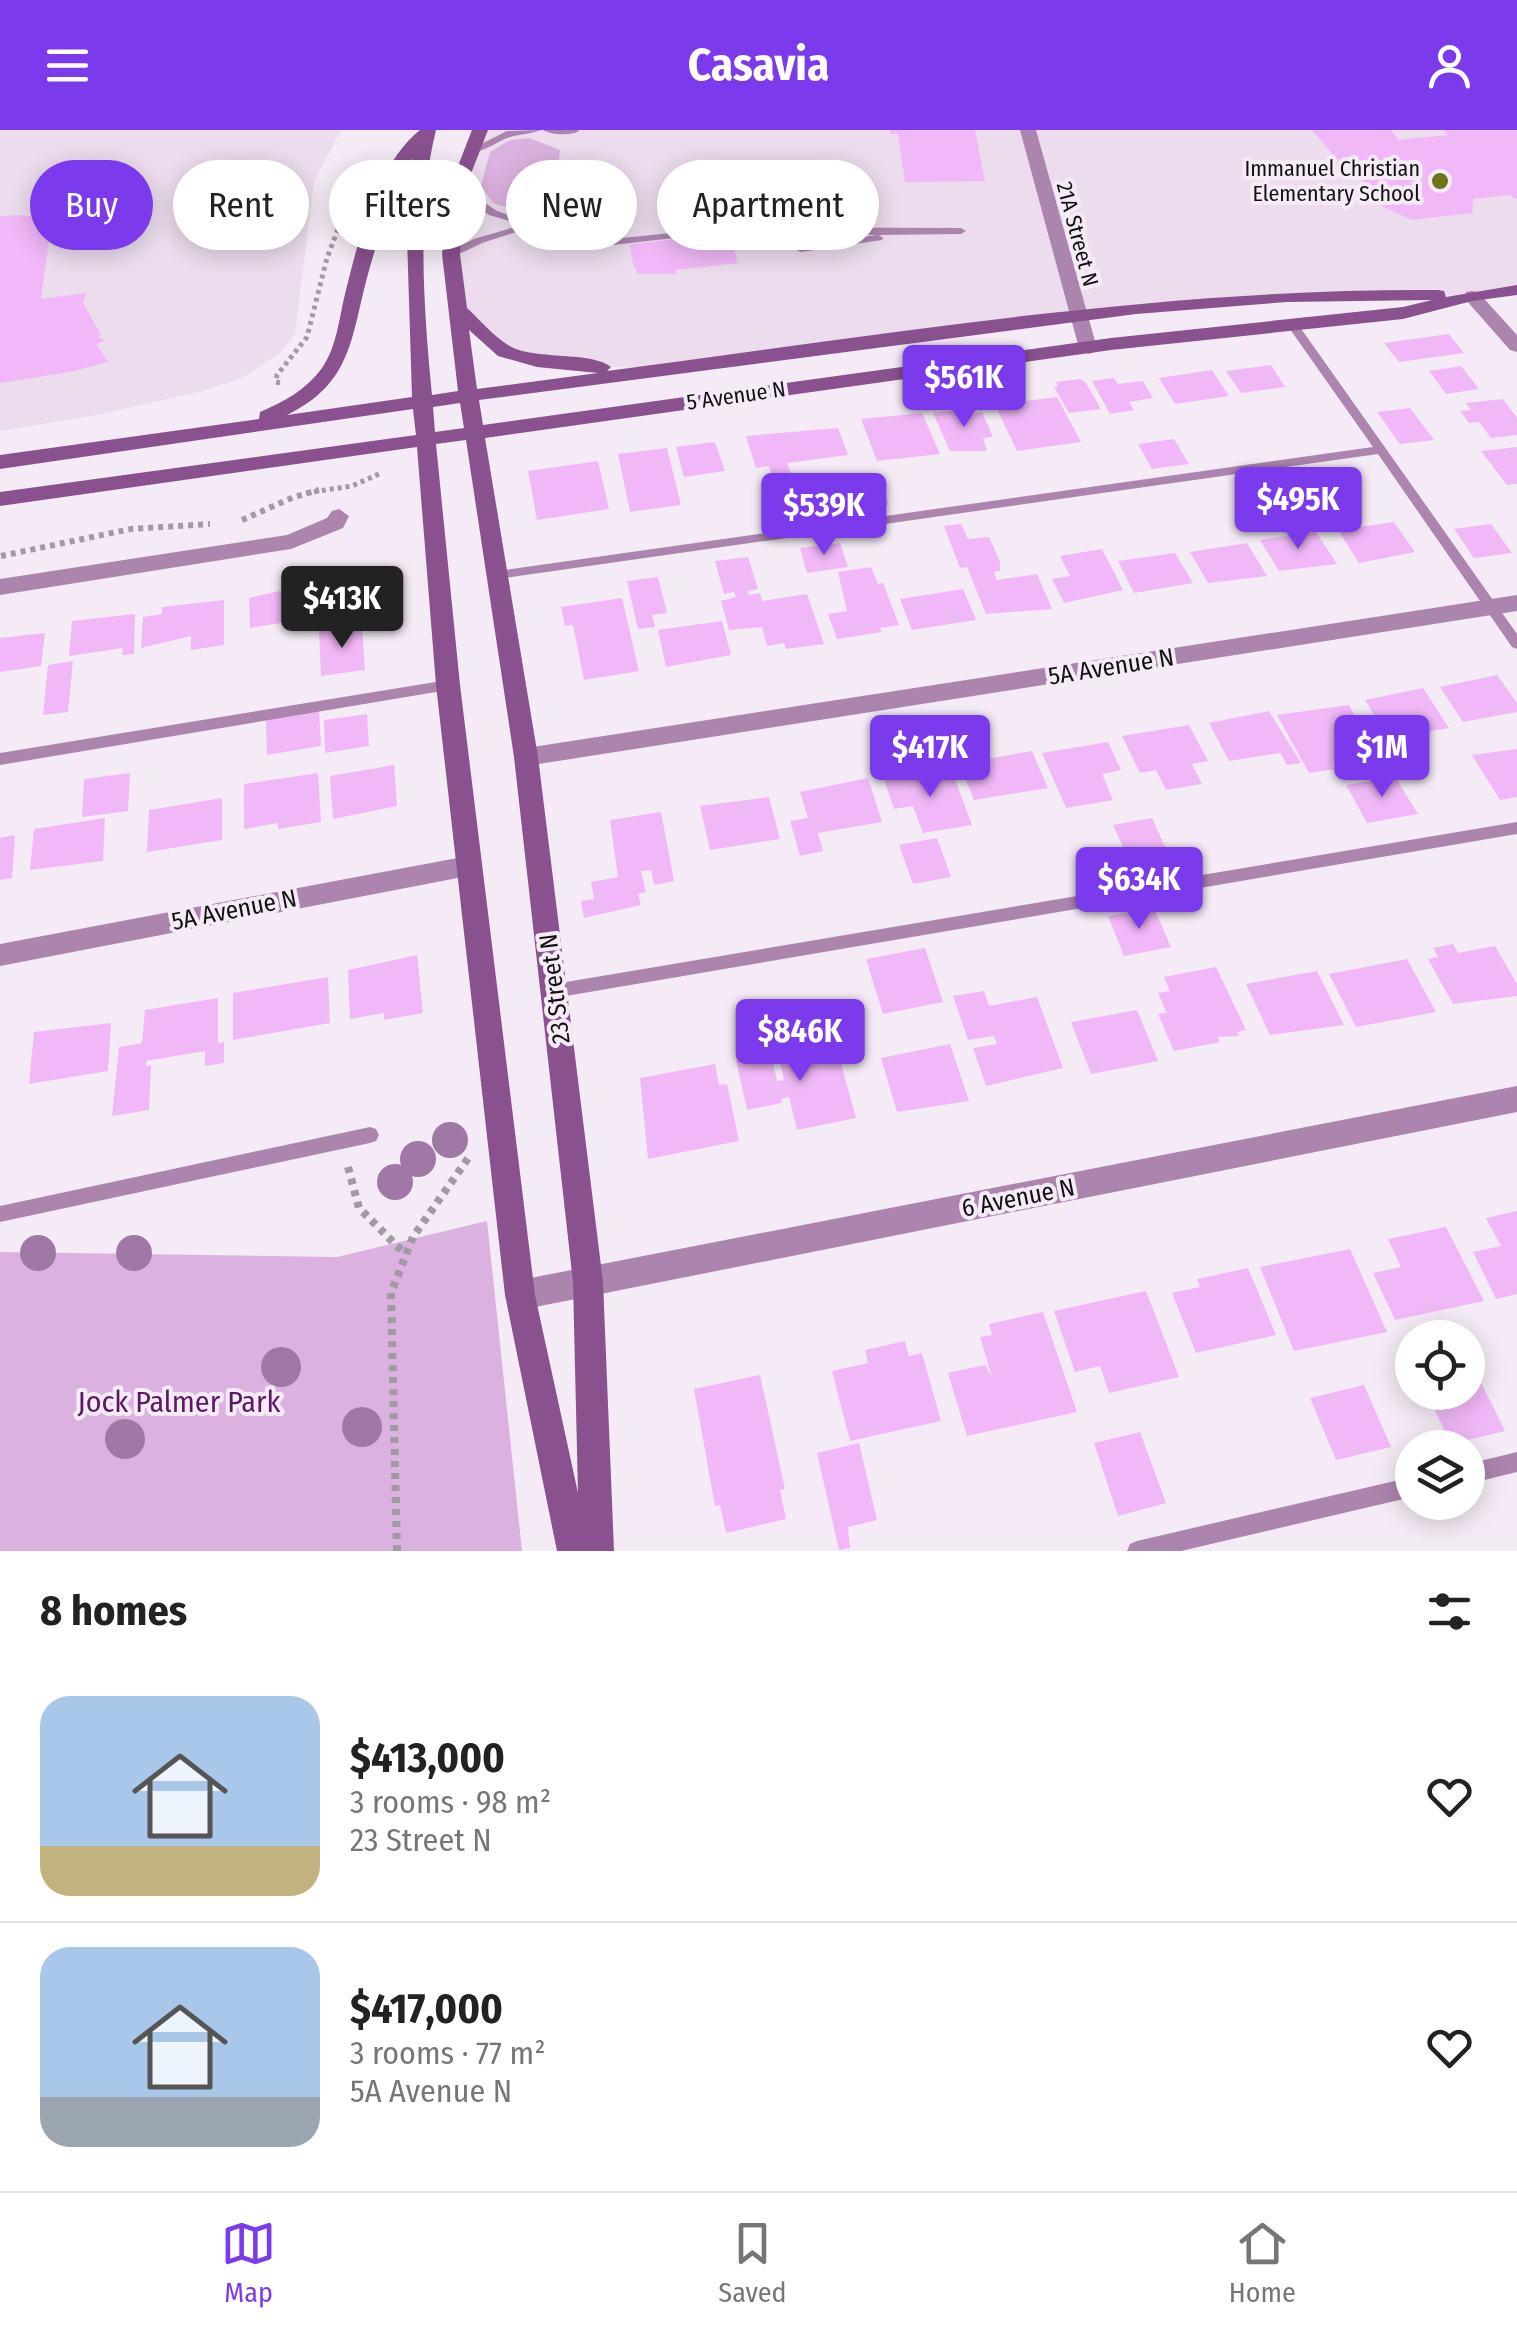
<!DOCTYPE html>
<meta charset="utf-8">
<style>
body{margin:0;font-family:"Fira Sans Condensed",sans-serif;background:#f2f2f2;color:#222;height:100vh;display:flex;flex-direction:column;font-size:38px;white-space:nowrap}
*{box-sizing:border-box;margin:0}
p{font-size:32px;color:#767676}
.icon{flex:none;width:55px;height:55px;fill:none;stroke:currentColor;stroke-width:2;stroke-linecap:round;stroke-linejoin:round}
.map{position:relative;height:1421px;overflow:hidden}
.drawer{display:flex;flex-direction:column;background:#fff;flex:1}
.drawer>*{flex:none}
.top-card{position:absolute;left:30px;top:30px;width:1000px;height:90px;display:flex;gap:20px}
.fabs{position:absolute;left:1395px;top:1190px;display:grid;gap:20px}
.fabs a{display:grid;place-items:center;width:90px;height:90px;border-radius:50%;background:#fff;box-shadow:0 5px 25px #0003;font-size:50px}
.price{position:absolute;translate:-50% -85px;padding:0 22px;border-radius:10px;background:#7c3aed;color:#fff;font-size:32px;line-height:65px;filter:drop-shadow(0 2px 5px #0008)}
.price::after{content:'';position:absolute;left:50%;top:60px;width:30px;height:22px;margin-left:-15px;background:inherit;clip-path:polygon(0 0,100% 0,50% 100%)}
.price.current{background:#222;color:#fff}
ul{padding:0;list-style:none}
li{display:flex;align-items:center;gap:30px;height:250px;padding:0 40px}
li+li{border-top:2px solid #e0e0e0}
li span{display:grid;place-items:center;flex:none;width:280px;height:200px;border-radius:30px;color:#555}
li>.icon{margin-inline-start:auto}
span .icon{width:120px;height:120px;fill:#fffc;stroke-width:1}
li b{font-size:42px}
h2{display:flex;justify-content:space-between;align-items:center;height:120px;padding:0 40px;font-size:42px}
.chip{padding:0 35px;border-radius:45px;background:#fff;box-shadow:0 5px 25px #0003;font-size:35px;line-height:90px}
.chip.current{background:#7c3aed;color:#fff}
header{display:flex;justify-content:space-between;align-items:center;height:130px;padding:0 40px;background:#7c3aed;color:#fff;font-size:45px;font-weight:700}
.tab-bar{display:flex;justify-content:space-around;align-items:center;height:140px;border-top:2px solid #e0e0e0;background:#fff;font-size:28px;color:#767676}
.tab-bar a{display:grid;justify-items:center;gap:5px}
.tab-bar .current{color:#7c3aed}
.map>svg:first-child{display:block}
</style>
<header><svg class="icon" aria-label="menu" viewBox="0 0 24 24"><path d="M4 6h16M4 12h16M4 18h16"/></svg>Casavia<svg class="icon" aria-label="person" viewBox="0 0 24 24"><circle cx="12" cy="8" r="4"/><path d="M4 21q1-7 8-7t8 7"/></svg></header>
<div class="map">
<svg width="1517" height="1421" viewBox="0 0 1517 1421">
<rect width="100%" height="100%" fill="#f5ebf6"/>
<path fill="#ecdced" d="M0,0H341L314,52L295,204L282,221L242,248L203,261L97,285L0,301Z
M480,0H1517V160L1472,166L1373,163L1077,186L681,237H598L505,222L456,178L453,83Z"/>
<path fill="#dbb2df" d="M529,8L560,20L554,71C538,84 512,80 493,73L481,56L490,22L510,10Z
M487,1091L522,1421H0V1122L337,1127Z"/>
<path fill="#f1b8f7" d="M890,0H975L985,51L905,52L898,4H890Z
M1312,0H1390L1399,10L1448,5L1443,0H1517V69L1509,65L1473,69L1472,83L1412,90L1360,66L1365,36L1341,34Z
M19,85L52,88L41,169L86,163L83,173L101,205L97,206L105,211L96,214L108,232L70,242L0,253V86Z
M727,103H754L758,118L734,120L738,133L675,140L676,144H638L633,134L630,115L634,114Z
M1449,204L1464,223L1399,232L1384,213Z
M1271,235L1285,257L1241,263L1226,241Z
M1461,236L1479,259L1446,264L1429,241Z
M1212,240L1229,266L1175,274L1159,248Z
M1114,248L1118,254L1143,251L1153,268L1129,272L1134,280L1110,284L1092,251Z
M1080,249L1086,253L1101,279L1069,283L1054,257H1058L1056,252Z
M1057,267L1081,312L1017,321L995,275Z
M1503,269L1517,288V305L1491,308L1479,292L1469,293L1460,281L1471,280L1466,273Z
M969,278L972,284L982,282L993,307L983,308L987,321H950L933,283Z
M1410,278L1434,310L1400,314L1377,282Z
M922,283L940,324L877,331L861,289Z
M838,298L848,325L787,333L791,343L772,346L769,336L756,338L746,306Z
M1174,309L1189,334L1152,339L1138,314Z
M715,312L725,341L684,347L676,317Z
M1517,317V354L1507,355L1481,321Z
M667,318L681,375L630,382L618,324Z
M598,331L609,379L537,390L528,341Z
M877,344L889,375L821,384L810,353Z
M1394,392L1415,422L1359,433L1338,400Z
M961,394L968,409L989,407L1000,432V441L994,442L997,450L1037,444L1052,479L986,484L967,437L960,438L944,396Z
M1491,394L1512,423L1474,428L1454,399Z
M1316,402L1337,434L1279,441L1260,410Z
M840,413L848,437L807,443L800,418Z
M1247,413L1267,446L1208,453L1190,422Z
M1102,419L1123,460L1064,473L1052,449L1070,446L1060,426Z
M1175,423L1193,453L1134,463L1118,431Z
M748,427L758,459L748,461L749,465L760,463L762,471L807,464L824,514L786,519L784,513L767,516L762,497L729,500L721,471L736,467L734,462L724,464L715,431Z
M871,437L878,454L883,453L899,495L880,498L882,502L837,509L828,484L847,481L838,442Z
M385,445L386,459L399,458L400,471L325,484L324,450Z
M658,447L667,483L652,485L655,497L638,499L627,451Z
M311,454L313,488L250,498L249,468Z
M963,459L976,490L912,500L900,469Z
M622,468L639,541L584,550L573,495L565,496L561,477Z
M224,470V515L191,520V506L141,518L143,487L162,484V477Z
M135,484L134,524L122,525L123,518L69,526L72,491Z
M722,491L731,525L666,537L658,500Z
M362,495L365,540L321,546L319,501Z
M45,503L41,536L0,542V508Z
M73,531L68,582L43,585L48,535Z
M1497,545L1517,573V582L1463,592L1440,557Z
M1423,558L1449,598L1388,608L1365,570Z
M1349,575L1376,626L1332,634L1335,639L1309,643L1277,585Z
M319,581L321,616L267,625L266,590Z
M1269,581L1301,633L1287,635L1280,623L1229,631L1209,593Z
M367,584L369,616L325,623L324,590Z
M1189,595L1208,631L1192,634L1202,654L1166,660L1156,640L1140,643L1122,606Z
M1108,612L1121,640L1102,644L1113,670L1066,678L1042,623Z
M1517,619V667L1500,670L1472,625Z
M1032,621L1048,658L974,670L959,634Z
M394,635L397,676L333,689L330,646Z
M926,642L928,648L953,644L972,695L923,703L913,676L894,679L884,649Z
M130,643L128,681L82,687L84,649Z
M318,643L321,692L278,699V693L244,699V654Z
M1395,647L1418,684L1367,693L1346,655Z
M868,648L882,692L818,703L823,721L800,726L790,691L808,688L800,662Z
M769,667L780,709L710,720L700,676Z
M222,668V710L147,722L149,680Z
M661,682L674,751L654,755L651,740L641,741L646,762L638,764L641,775L584,788L581,771L594,769L591,752L618,747L610,690Z
M105,688L103,731L30,740L34,699Z
M1152,688L1170,728L1131,735L1113,695Z
M15,705L12,748L0,750V708Z
M937,708L951,747L913,754L899,715Z
M1154,778L1171,817L1124,826L1108,786Z
M1453,814L1458,823L1495,816L1517,854V866L1453,874L1428,829L1438,827L1433,818Z
M925,818L943,872L883,884L866,829Z
M417,825L423,883L384,890V883L350,889L348,840Z
M1407,829L1436,882L1356,897L1329,844Z
M1216,837L1246,900L1237,902L1239,906L1217,907L1220,912L1174,921L1158,884L1167,883L1158,863L1170,861L1164,847Z
M1317,841L1344,895L1270,905L1246,854Z
M328,847L330,893L233,910V863Z
M984,861L989,876L1037,867L1063,938L986,956L973,918L997,914L994,906L968,910L953,866Z
M218,868V913L224,912V933L205,936V921L146,931V936L151,935L149,980L112,986L119,917L142,913L145,880Z
M1137,880L1158,931L1091,944L1071,892Z
M111,893L108,941L29,954L34,902Z
M834,908L856,988L797,1000L789,967L781,969L782,973L747,980L736,930L771,924L777,951L784,950L777,919Z
M950,914L969,971L897,982L881,928Z
M715,934L719,955L727,954L739,1011L648,1029L640,948Z
M1517,1081V1164L1496,1169L1473,1122L1501,1116L1486,1088Z
M1446,1097L1484,1171L1395,1190L1373,1143L1401,1137L1388,1109Z
M1350,1119L1387,1202L1294,1221L1260,1137Z
M1248,1138L1276,1205L1196,1223L1172,1163L1200,1157L1197,1149Z
M1146,1161L1179,1247L1109,1263L1100,1236L1075,1242L1054,1181Z
M1043,1182L1077,1282L967,1306L948,1243L985,1235L992,1247L980,1207L992,1205L989,1194Z
M905,1211L909,1226L922,1223L941,1291L850,1311L832,1241L868,1233L865,1220Z
M1477,1244L1505,1301L1451,1314L1426,1262H1468V1246Z
M760,1245L785,1359L780,1360L786,1389L726,1403L720,1375L715,1376L694,1259Z
M1364,1255L1391,1317L1336,1330L1310,1268Z
M1140,1302L1166,1373L1118,1386L1094,1313Z
M859,1313L877,1390L848,1397L850,1418L839,1420L817,1323Z"/>
<g fill="none" stroke-linecap="round" stroke-linejoin="round">
<path stroke="#a29aa3" stroke-width="5" stroke-dasharray="4 4" stroke-linecap="butt" d="M280,253L276,252L277,245L307,207L327,128L343,86
M306,363L352,356L379,344"/>
<path stroke="#a29aa3" stroke-width="6" stroke-dasharray="5 5" stroke-linecap="butt" d="M242,390L294,367L319,360
M1,426L131,399L210,394"/>
<path stroke="#a29aa3" stroke-width="8" stroke-dasharray="6 6" stroke-linecap="butt" d="M348,1037L359,1078L404,1123
M397,1421L391,1163L413,1107L469,1027"/>
<path fill="#ac85af" fill-rule="evenodd" d="M541,0C531,4 518,4 507,8C493,14 480,25 467,21L507,1Z
M543,0H578L579,1C571,6 551,5 543,0Z
M453,57H461L497,81L538,95L482,113L455,126H447V122L474,109L522,95L489,85L453,61Z
M729,97L961,98L966,101L961,104L879,105L883,108L882,110L801,122L757,103L700,105L613,115L608,112L613,109ZM774,103H787L877,105L802,116Z
M1293,192L1297,193L1517,504V519L1512,517L1378,324L497,449L491,445L497,441L1373,317L1287,195Z
M448,550L455,555L448,560L0,635V623Z
M1517,692V704L554,868L548,866L546,861L548,856L554,854Z
M370,997L376,999L379,1005L376,1011L370,1013L0,1092V1076Z
M1517,1322V1342L1468,1354V1334Z
M1412,1347V1367L1181,1421H1127L1130,1414L1137,1411Z"/>
<path fill="#ac85af" fill-rule="evenodd" d="M1020,0H1036L1097,218L1095,222L1088,224L1079,218Z
M1472,161L1478,162L1517,205V222L1510,220L1466,170V162Z
M339,379L349,386L343,398L291,419L0,465V449L287,405L327,388L332,381Z
M1517,465V481L526,636L518,633L514,627L518,621L526,618Z
M468,726L477,729L481,736L477,743L468,746L0,836V814Z
M1517,956V982L520,1180L509,1176L505,1165L509,1154L520,1150Z"/>
<path fill="#89528f" fill-rule="evenodd" d="M420,0H436C416,79 424,183 432,265L458,261L442,124L449,59L472,0H488L465,59L460,124L467,178C481,191 498,212 516,219C542,229 593,222 611,237L607,241C883,205 1159,158 1438,160L1444,161L1446,167L1517,155V165L1472,171L1403,189L1111,220L485,308L538,627L603,1152L614,1421H557L505,1165L436,555L417,317L0,376V362L416,305L413,279L0,339V325L259,289L260,282C284,272 307,259 322,238C337,216 339,189 345,164C358,111 377,34 420,0ZM412,28L406,75L412,267L287,285C353,253 351,206 368,144C379,104 392,65 412,28ZM1432,170L1403,177L1111,208L483,295L479,270L1136,184L1287,172ZM469,200L498,226L537,237L598,243L477,259ZM460,273L464,298L435,302L433,277ZM466,310L514,627L573,1152L578,1363L535,1165L460,555L436,314Z"/>
</g>
<g fill="#a078a5">
<circle cx="450" cy="1010" r="18"/>
<circle cx="418" cy="1029" r="18"/>
<circle cx="395" cy="1052" r="18"/>
<circle cx="38" cy="1123" r="18"/>
<circle cx="134" cy="1123" r="18"/>
<circle cx="281" cy="1237" r="20"/>
<circle cx="362" cy="1297" r="20"/>
<circle cx="125" cy="1309" r="20"/>
</g>
<circle fill="#6e751d" stroke="#f5ebf6" stroke-width="4" cx="1440" cy="51" r="10"/>
<g text-anchor="middle" stroke-width="8" stroke-linejoin="round" paint-order="stroke">
<g font-size="22" fill="#131014" stroke="#f5ebf6" text-anchor="end">
<text x="1420" y="46">Immanuel Christian<tspan x="1420" dy="25">Elementary School</tspan></text>
</g>
<g font-size="22" fill="#131014" stroke="#f5ebf6">
<text transform="translate(1078 104) rotate(75)" y="8">21A Street N</text>
<text transform="translate(736 265) rotate(-8)" y="8">5 Avenue N</text>
</g>
<g font-size="25" fill="#131014" stroke="#f5ebf6">
<text transform="translate(1111 536) rotate(-9)" y="9">5A Avenue N</text>
<text transform="translate(234 779) rotate(-11)" y="9">5A Avenue N</text>
<text transform="translate(554 859) rotate(-97)" y="9">23 Street N</text>
<text transform="translate(1018 1067) rotate(-11)" y="9">6 Avenue N</text>
</g>
<g font-size="30" fill="#5b1963" stroke="#f5ebf6">
<text x="179" y="1282">Jock Palmer Park</text>
</g>
</g>
</svg>
<div class="fabs">
<a><svg class="icon" aria-label="locate" viewBox="0 0 24 24"><circle cx="12" cy="12" r="6"/><path d="M12 2v4M12 18v4M2 12h4M18 12h4"/></svg></a>
<a><svg class="icon" aria-label="layers" viewBox="0 0 24 24"><path d="M12 4l9 5-9 5-9-5zM3 14l9 5 9-5"/></svg></a>
</div>
<b class="price" style="left:964px;top:300px">$561K</b>
<b class="price" style="left:1298px;top:422px">$495K</b>
<b class="price" style="left:824px;top:428px">$539K</b>
<b class="price current" style="left:342px;top:521px">$413K</b>
<b class="price" style="left:930px;top:670px">$417K</b>
<b class="price" style="left:1382px;top:670px">$1M</b>
<b class="price" style="left:1139px;top:802px">$634K</b>
<b class="price" style="left:800px;top:954px">$846K</b>
<div class="top-card">
<a class="chip current">Buy</a>
<a class="chip">Rent</a>
<a class="chip">Filters</a>
<a class="chip">New</a>
<a class="chip">Apartment</a>
</div>
</div>
<section class="drawer">
<h2>8 homes<svg class="icon" aria-label="filters" viewBox="0 0 24 24"><path d="M4 7h16M4 17h16"/><circle cx="9" cy="7" r="2"/><circle cx="15" cy="17" r="2"/></svg></h2>
<ul>
<li><span style="background:linear-gradient(#a9c7e8 75%,#c2b280 0)"><svg class="icon" aria-label="home" viewBox="0 0 24 24"><path d="M3 11l9-7 9 7M6 9v11h12V9"/></svg></span><div><b>$413,000</b><p>3 rooms · 98 m²</p><p>23 Street N</p></div><svg class="icon" aria-label="heart" viewBox="0 0 24 24"><path d="M12 20l-8-8c-3-5 5-10 8-4 3-6 11-1 8 4z"/></svg></li>
<li><span style="background:linear-gradient(#a9c7e8 75%,#9aa5b1 0)"><svg class="icon" aria-label="home" viewBox="0 0 24 24"><path d="M3 11l9-7 9 7M6 9v11h12V9"/></svg></span><div><b>$417,000</b><p>3 rooms · 77 m²</p><p>5A Avenue N</p></div><svg class="icon" aria-label="heart" viewBox="0 0 24 24"><path d="M12 20l-8-8c-3-5 5-10 8-4 3-6 11-1 8 4z"/></svg></li>
</ul>
</section>
<nav class="tab-bar">
<a class="current"><svg class="icon" aria-label="map" viewBox="0 0 24 24"><path d="M3 6l6-2 6 2 6-2v14l-6 2-6-2-6 2zM9 4v14M15 6v14"/></svg>Map</a>
<a><svg class="icon" aria-label="saved" viewBox="0 0 24 24"><path d="M7 4h10v16l-5-4-5 4z"/></svg>Saved</a>
<a><svg class="icon" aria-label="home" viewBox="0 0 24 24"><path d="M3 11l9-7 9 7M6 9v11h12V9"/></svg>Home</a>
</nav>
